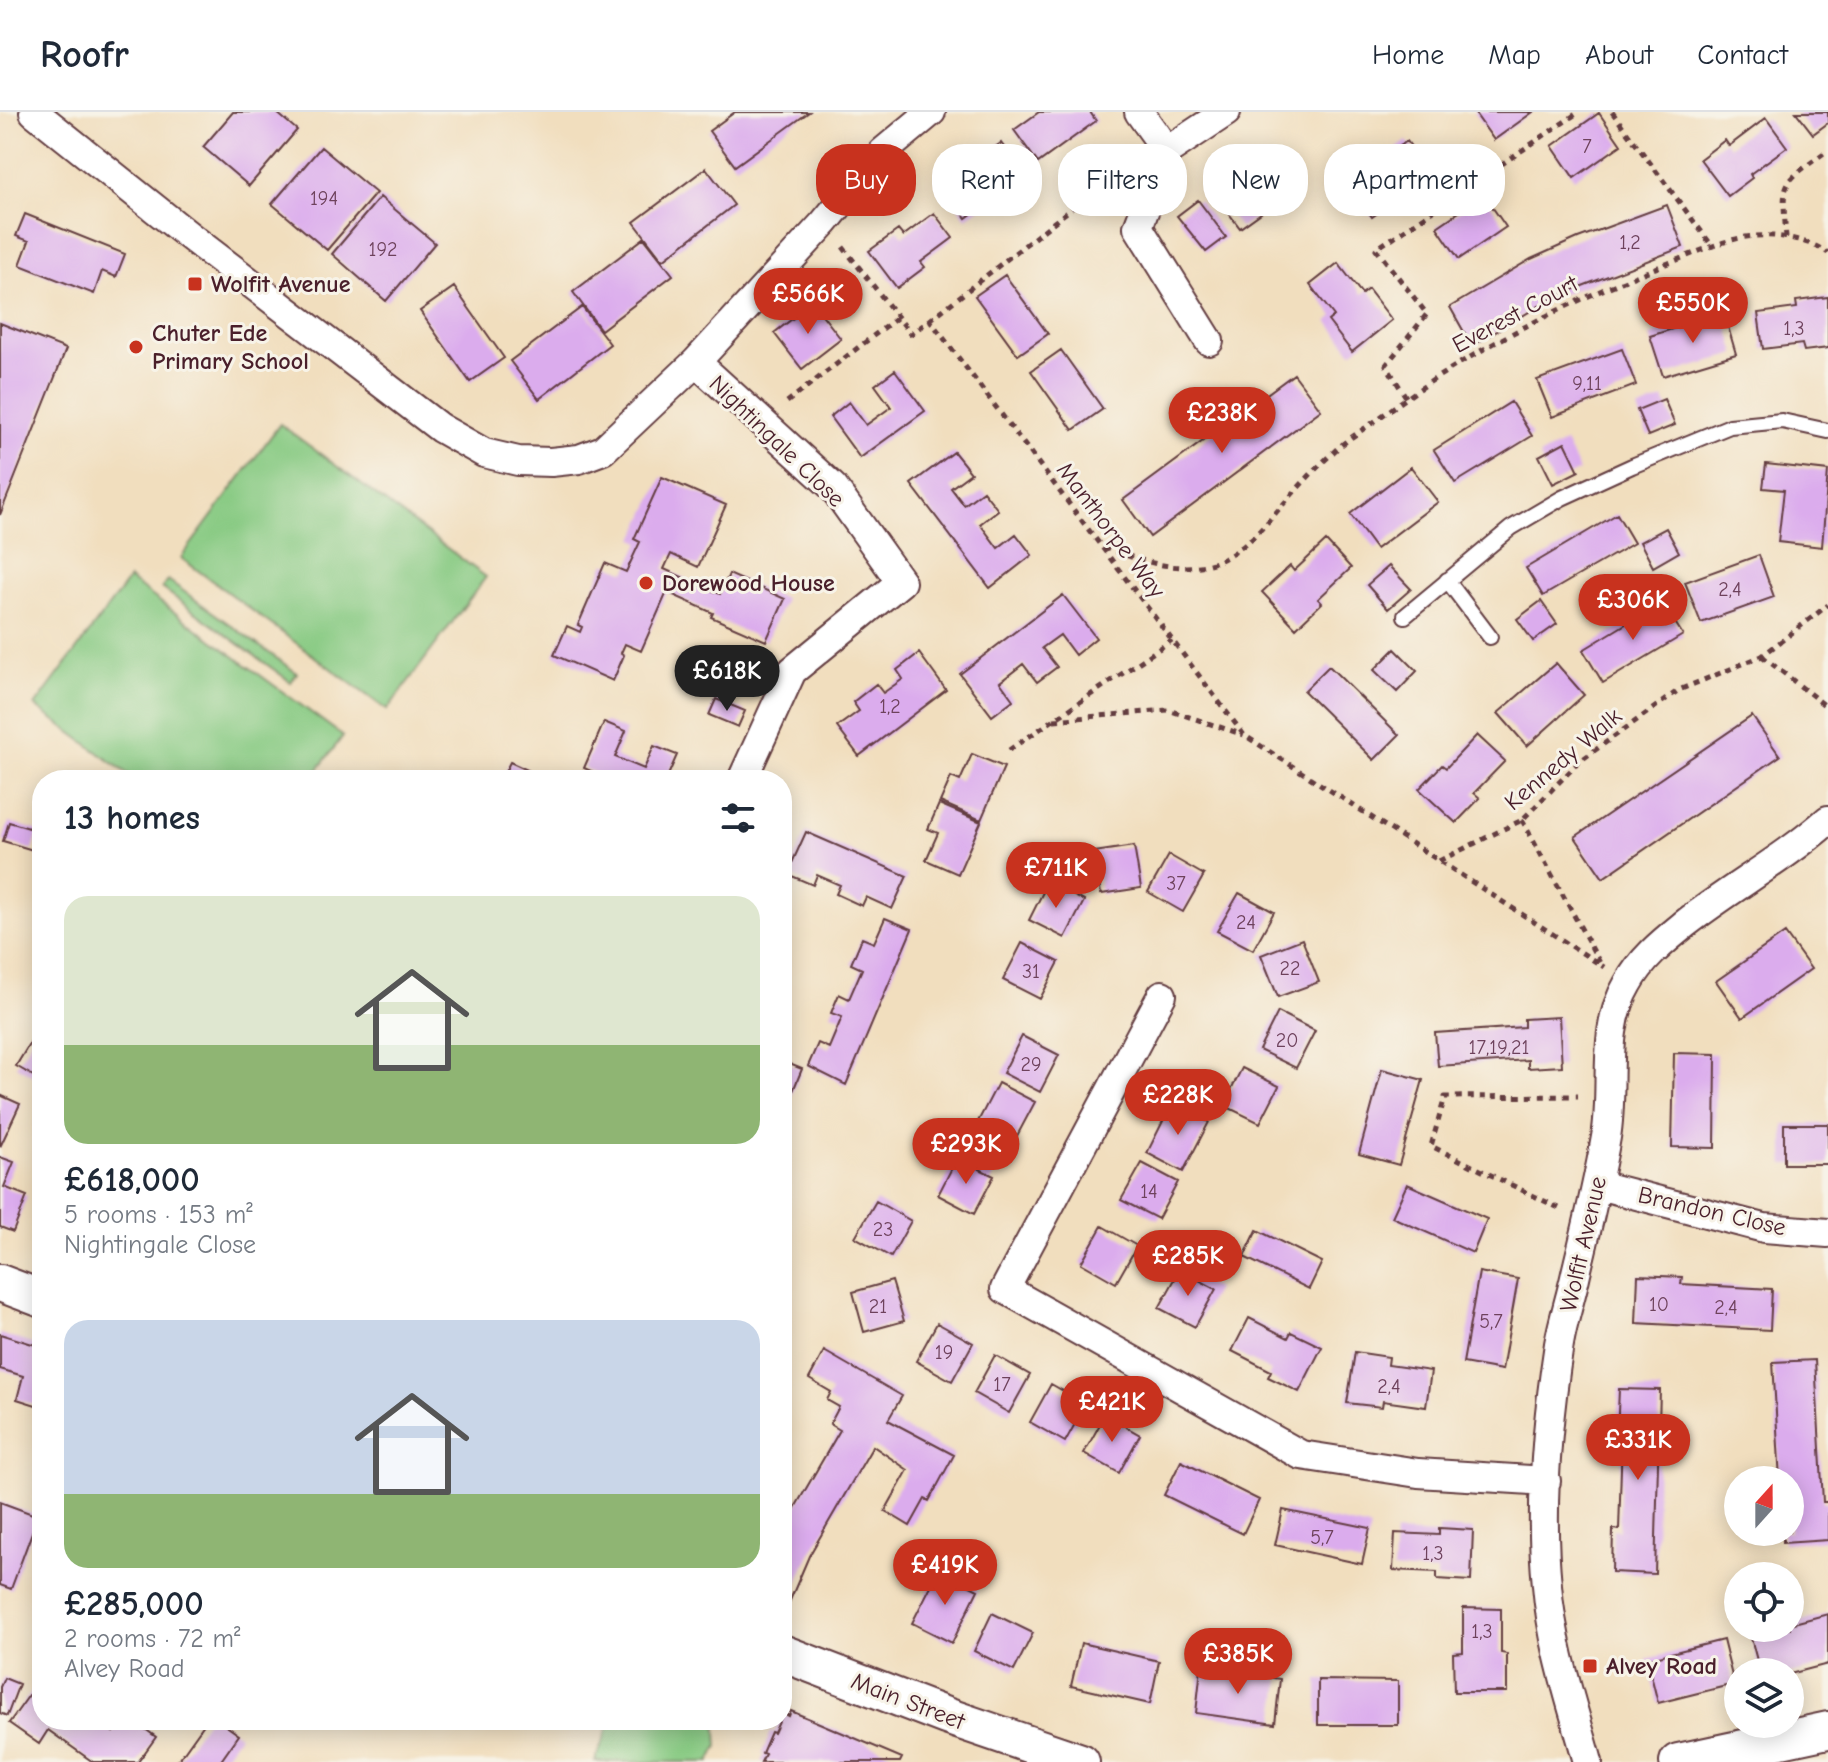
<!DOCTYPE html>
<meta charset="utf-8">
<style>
body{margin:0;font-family:"Comic Neue",sans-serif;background:#f6f6f7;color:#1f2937;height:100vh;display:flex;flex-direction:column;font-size:30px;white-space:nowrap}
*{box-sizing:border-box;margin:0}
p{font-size:26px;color:#747a83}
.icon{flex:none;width:44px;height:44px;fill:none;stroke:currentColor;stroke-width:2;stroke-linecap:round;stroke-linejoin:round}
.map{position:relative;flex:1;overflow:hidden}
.side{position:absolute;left:32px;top:658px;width:760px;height:960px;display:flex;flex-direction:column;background:#fff;border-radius:32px;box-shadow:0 4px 20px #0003}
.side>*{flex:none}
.top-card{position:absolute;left:816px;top:32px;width:760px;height:72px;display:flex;gap:16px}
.needle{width:52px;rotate:21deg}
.controls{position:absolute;left:1724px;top:1354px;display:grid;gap:16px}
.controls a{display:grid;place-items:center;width:80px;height:80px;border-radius:50%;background:#fff;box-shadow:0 4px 20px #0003;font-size:40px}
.price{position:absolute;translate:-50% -68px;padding:0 18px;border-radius:28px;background:#c8321e;color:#fff;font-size:26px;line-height:52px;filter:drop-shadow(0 2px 4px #0008)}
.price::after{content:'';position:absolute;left:50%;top:48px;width:24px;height:18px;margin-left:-12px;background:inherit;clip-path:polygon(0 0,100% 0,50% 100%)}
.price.on{background:#222;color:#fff}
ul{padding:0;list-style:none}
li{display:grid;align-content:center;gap:16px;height:424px;padding:0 32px}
li span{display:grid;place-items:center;height:248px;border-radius:24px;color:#555}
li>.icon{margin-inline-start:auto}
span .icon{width:144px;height:144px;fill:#fffc;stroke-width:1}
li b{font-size:34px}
h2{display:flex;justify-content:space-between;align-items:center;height:96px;padding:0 32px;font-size:34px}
.pill{padding:0 28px;border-radius:32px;background:#fff;box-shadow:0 4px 20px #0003;font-size:28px;line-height:72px}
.pill.on{background:#c8321e;color:#fff}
header{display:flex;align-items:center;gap:48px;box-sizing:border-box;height:112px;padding:0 40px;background:#fff;border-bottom:2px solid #e0e1e3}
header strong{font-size:38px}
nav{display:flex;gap:44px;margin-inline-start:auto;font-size:28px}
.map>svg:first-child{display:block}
</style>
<header>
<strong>Roofr</strong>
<nav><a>Home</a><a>Map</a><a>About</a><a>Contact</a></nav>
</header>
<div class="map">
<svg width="1828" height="1650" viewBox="0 0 1828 1650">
<rect width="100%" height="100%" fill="#f7f3e8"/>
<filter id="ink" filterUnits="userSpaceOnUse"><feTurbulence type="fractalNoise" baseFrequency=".0125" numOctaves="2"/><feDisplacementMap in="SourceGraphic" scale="16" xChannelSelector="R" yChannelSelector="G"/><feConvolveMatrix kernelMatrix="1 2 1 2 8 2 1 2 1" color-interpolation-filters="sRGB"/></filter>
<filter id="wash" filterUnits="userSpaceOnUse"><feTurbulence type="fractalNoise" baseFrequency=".006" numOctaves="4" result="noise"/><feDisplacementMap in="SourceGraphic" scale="32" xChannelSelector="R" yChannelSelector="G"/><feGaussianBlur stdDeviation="1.8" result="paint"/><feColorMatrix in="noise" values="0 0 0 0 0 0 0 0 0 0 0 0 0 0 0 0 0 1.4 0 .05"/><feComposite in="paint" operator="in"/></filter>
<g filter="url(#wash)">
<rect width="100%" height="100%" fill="#f1debe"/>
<path fill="#88ca83" stroke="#697457" stroke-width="2" d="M280,312L486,465L387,598L181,446Z
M129,467L343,624L310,668H136L35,594Z
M168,468L297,561L291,570L162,476Z
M611,1608H716L718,1634L710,1650H595Z"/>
<g id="blocks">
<path fill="#dbaced" d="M233,0H276L297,18L249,74L203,35Z
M735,0H809L735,54L709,19Z
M1039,0H1090L1096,9L1038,51L1014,18Z
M1474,0H1533L1494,28Z
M1796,0H1828V11L1813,22Z
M1599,1L1621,33L1574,66L1552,34Z
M1766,6L1787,35L1750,62L1752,66L1728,84L1700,47L1725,28L1729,34Z
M1407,29L1431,62L1372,105L1349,72Z
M1001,31L1025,63L966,106L942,73Z
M321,35L376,81L327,138L272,92Z
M706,56L734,93L663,148L634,110Z
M1232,64L1261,101L1240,116L1212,79Z
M1484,83L1506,115L1459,147L1437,115Z
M380,85L435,131L386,189L332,142Z
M1198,88L1226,125L1206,140L1177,104Z
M1667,93L1683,135L1554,185L1472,234L1450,195L1531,147L1578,126Z
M934,101L953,126L921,150L925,155L897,176L869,139L898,118L903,124Z
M25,102L125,142L116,165L102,159L94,182L20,153L29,129L16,124Z
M644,126L673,163L601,218L573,180Z
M1338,151L1362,182L1368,177L1392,208L1352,240L1328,209L1334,204L1310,173Z
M1005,163L1048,222L1018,243L975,184Z
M454,175L504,246L470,270L420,199Z
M1828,185V236L1804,239L1802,232L1763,237L1758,201L1797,196L1796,189Z
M813,191L841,227L802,257L774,221Z
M582,195L610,232L539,287L510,249Z
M1724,201L1736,242L1663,264L1650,224Z
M0,211L66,237L0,403Z
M1622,237L1636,273L1552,305L1537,268Z
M1061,238L1103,297L1073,318L1031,259Z
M895,258L925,299L860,346L830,305L849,290L866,313L891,295L875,273Z
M1294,262L1321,298L1150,425L1123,388Z
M1664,287L1675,313L1648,324L1637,298Z
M1511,290L1532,324L1455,371L1434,338Z
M1565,330L1579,359L1553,372L1539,344Z
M954,340L971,361L951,376L964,393L983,379L998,398L980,412L998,436L1016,422L1032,443L990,476L911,372Z
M1766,352L1828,359L1822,435L1778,430L1784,378L1763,376Z
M1411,355L1438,390L1376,437L1350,402Z
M662,365L726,393L698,455L671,442L664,457L720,482L729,462L785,487L766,529L711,505L713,501L667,480L641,539L625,532L621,541L624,543L613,569L554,543L567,514L580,520L582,515L578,513L605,451L626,460L640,430L634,427Z
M1617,402L1634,431L1543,484L1526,456Z
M1666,416L1679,440L1653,455L1640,430Z
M1326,429L1351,456L1318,487L1322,491L1296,516L1262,480L1290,454L1294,459Z
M1759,443L1774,485L1701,511L1685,470Z
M1389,454L1411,477L1388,497L1367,473Z
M1063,483L1096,526L1075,543L1060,523L1042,536L1057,555L1037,570L1023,552L1000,570L1013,588L992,604L960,562Z
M1541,489L1557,512L1533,529L1517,507Z
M1662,490L1683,523L1603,571L1583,538Z
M1395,537L1417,559L1397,580L1374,558Z
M919,541L946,578L859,644L837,615L859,599L853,590L876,572L883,581L903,567L897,558Z
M1556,551L1584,583L1527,634L1498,601Z
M1329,554L1399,623L1374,648L1304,579Z
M716,587L745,599L738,615L709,603Z
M1752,604L1780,644L1603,766L1575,725Z
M604,610L626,619L615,645L644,657L654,634L677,643L666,668H611L584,656Z
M1477,623L1505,649L1474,681L1480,686L1456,711L1419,677L1442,653L1446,656Z
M972,642L1004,655L981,708L940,690L951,665L960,669Z
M510,650L549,668H501Z
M939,692L981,710L958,762L926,748L938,721L928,717Z
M9,710L39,719L33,738L3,729Z
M806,720L907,764L892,797L866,785L862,794L836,782L840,773L817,763L813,773L787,762Z
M1134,734L1141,776L1101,782L1094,740Z
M1169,743L1204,763L1183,800L1148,780Z
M1048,770L1084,789L1065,826L1029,808Z
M1239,781L1274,800L1253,838L1217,819Z
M885,806L912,817L846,973L808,954L818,931L829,936L842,905L831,901L839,882L849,887L862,857L851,852L862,826L874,831Z
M1785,821L1811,857L1742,906L1716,869Z
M1302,827L1319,870L1278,885L1261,843Z
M1022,831L1059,850L1040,887L1003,868Z
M1278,900L1315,919L1296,956L1259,938Z
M1559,905L1562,954L1528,956V948L1438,954L1435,921L1524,915V907Z
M42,911V969L16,954Z
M1022,924L1059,943L1040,980L1003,961Z
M1674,941L1716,942L1715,1036L1672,1035Z
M782,949L802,957L788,991L782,988Z
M1242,956L1279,974L1260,1011L1223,993Z
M1382,957L1423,968L1399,1053L1359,1042Z
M998,971L1035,990L1009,1039L972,1021Z
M0,983L20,992L0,1035Z
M1172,991L1209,1010L1183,1060L1147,1041Z
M1784,1012H1828V1052H1784Z
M0,1045L14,1050L4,1075L27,1084L13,1120L0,1115Z
M957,1046L994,1064L974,1102L938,1083Z
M1142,1051L1178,1070L1158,1107L1121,1088Z
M1407,1072L1487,1107L1473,1141L1392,1105Z
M876,1089L911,1109L891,1145L855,1125Z
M1102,1114L1137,1134L1116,1171L1081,1151Z
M1257,1118L1322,1150L1309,1177L1244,1145Z
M1180,1158L1216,1177L1195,1215L1159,1196Z
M1479,1160L1518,1167L1502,1258L1463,1251Z
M1638,1163L1682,1165L1681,1172L1772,1177L1770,1218L1636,1211Z
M892,1169L904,1209L864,1220L853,1180Z
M1249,1206L1288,1226L1291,1220L1322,1235L1299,1280L1268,1265L1271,1259L1232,1239Z
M937,1211L973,1231L952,1269L916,1249Z
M0,1222L42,1235V1295L17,1287L23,1264L0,1257Z
M824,1239L902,1284L888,1308L954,1343L929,1389L925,1387L910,1414L885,1399L908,1358L873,1334L809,1444L782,1507V1418L840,1318L830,1312L839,1295L827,1288L831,1280L809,1267Z
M1355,1240L1389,1245L1388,1253L1431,1259L1426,1295L1383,1289L1382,1295L1347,1291Z
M995,1243L1030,1263L1009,1301L974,1281Z
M1815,1248L1823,1390H1828V1428L1783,1431V1420H1790V1368H1780L1773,1250Z
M1051,1272L1086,1292L1065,1330L1030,1310Z
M1619,1277L1660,1278L1655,1462L1612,1460L1613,1417L1619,1418L1622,1325L1617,1324Z
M1105,1303L1140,1323L1119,1361L1084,1341Z
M1181,1349L1259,1388L1243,1422L1164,1383Z
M0,1390L38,1404L11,1477L0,1473Z
M1283,1398L1370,1416L1362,1452L1275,1433Z
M1439,1416L1473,1418L1471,1469L1437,1467V1460L1393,1458L1395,1421L1439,1423Z
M939,1458L978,1478L952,1531L912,1511Z
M1463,1496L1501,1497V1541L1507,1542V1580H1454L1453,1541L1463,1540Z
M992,1501L1033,1521L1014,1559L974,1539Z
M1828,1502V1552L1790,1562L1760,1560L1750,1522L1775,1516H1790V1512Z
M1723,1528L1734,1572L1658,1591L1647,1547Z
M1081,1531L1159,1549L1150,1592L1071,1574Z
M1201,1556L1280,1567L1275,1612L1196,1601Z
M42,1565V1608H97L113,1620L122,1608H133L156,1625L138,1650H93L48,1618L39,1632L9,1611Z
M4,1566L19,1572L7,1604L0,1601V1575Z
M1318,1568L1398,1569V1613H1318Z
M791,1599L902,1646L900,1650H761L765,1642L762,1641L771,1620L774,1621L783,1601L789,1604Z
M207,1608H218L239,1623L220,1650H177Z"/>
</g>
</g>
<g filter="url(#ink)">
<use href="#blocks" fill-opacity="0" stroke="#633c41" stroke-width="2"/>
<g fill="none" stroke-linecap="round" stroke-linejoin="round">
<defs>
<path id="service" d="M1447,468L1490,525
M1405,504L1511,416L1562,386L1632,354L1730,314L1782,309L1828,319"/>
<path id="minor" d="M34,0L188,123L440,316L484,341L518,349L551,350L579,347L603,338L696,250L824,111L883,40L931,0
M1139,0L1167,39L1138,115L1209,229
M1167,39L1226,0
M696,250L833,375L901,470L792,559L742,668
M1162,883L1005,1177L1301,1343L1418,1361L1546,1369
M1598,1073L1764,1116L1828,1121
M1588,1650C1572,1592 1552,1534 1547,1473C1539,1395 1547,1310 1559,1232C1563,1208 1571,1185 1576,1161C1587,1116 1598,1071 1606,1025C1615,974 1600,919 1628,872C1642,846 1664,829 1686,811C1732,775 1784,747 1828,708"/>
<path id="tertiary" d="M0,1171L42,1187
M782,1541L946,1604L1081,1650
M1678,1650L1828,1618"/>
</defs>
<use href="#service" stroke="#633c41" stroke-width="18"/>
<use href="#minor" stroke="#633c41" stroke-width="32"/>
<use href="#tertiary" stroke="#633c41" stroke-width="40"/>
<path stroke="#633c41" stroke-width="5" stroke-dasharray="6 6" stroke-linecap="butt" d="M1612,0L1713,135
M1786,126C1782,66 1780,74 1828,38
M843,135L911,222L930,208L1244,623L1604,855
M930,208L1082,88L1115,89
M1406,285L1386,253L1427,202L1376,137L1579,0
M787,290L898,205
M1104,435C1137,448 1180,463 1216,450C1247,438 1267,410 1288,387C1304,369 1321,351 1339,335C1350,326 1362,318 1374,310C1462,242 1562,192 1666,152C1692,143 1719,129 1746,125C1772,121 1806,126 1828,141
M1762,544L1828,596
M1054,608L1168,598L1244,623
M1009,638L1172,528
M1522,708L1600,851
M1439,749L1522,708L1580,649L1679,578L1762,544L1828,493
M1559,1096L1431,1034L1445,985L1578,984"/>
<use href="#service" stroke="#fff" stroke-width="14"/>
<use href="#minor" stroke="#fff" stroke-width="28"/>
<use href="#tertiary" stroke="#fff" stroke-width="36"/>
</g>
</g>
<g fill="#c8321e" stroke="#f7f3e8" stroke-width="3">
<rect x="187" y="164" width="16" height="16" rx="4"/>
<circle cx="136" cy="235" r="8"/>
<circle cx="646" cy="471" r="8"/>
<rect x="1582" y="1546" width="16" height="16" rx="4"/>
</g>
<g text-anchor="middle" stroke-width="6" stroke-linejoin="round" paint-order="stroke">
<g font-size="20" fill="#6e425c">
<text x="1587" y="41">7</text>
<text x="324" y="93">194</text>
<text x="1630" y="137">1,2</text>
<text x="383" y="144">192</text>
<text x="1794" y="223">1,3</text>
<text x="1587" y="278">9,11</text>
<text x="1730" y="484">2,4</text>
<text x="890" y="601">1,2</text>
<text x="1176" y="778">37</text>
<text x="1246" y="817">24</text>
<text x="1290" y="863">22</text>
<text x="1031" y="866">31</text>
<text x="1287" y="935">20</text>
<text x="1499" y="942">17,19,21</text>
<text x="1031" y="959">29</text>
<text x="1149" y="1086">14</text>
<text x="883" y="1124">23</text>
<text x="1659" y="1199">10</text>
<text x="878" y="1201">21</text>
<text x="1726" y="1202">2,4</text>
<text x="1491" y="1216">5,7</text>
<text x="944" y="1247">19</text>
<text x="1002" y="1279">17</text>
<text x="1389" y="1281">2,4</text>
<text x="1322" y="1432">5,7</text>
<text x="1433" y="1448">1,3</text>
<text x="1482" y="1526">1,3</text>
</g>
<g font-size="24" font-weight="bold" fill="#4a1f2b" stroke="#f7f3e8" text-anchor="start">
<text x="211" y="180">Wolfit Avenue</text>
<text x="152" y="229">Chuter Ede<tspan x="152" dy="28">Primary School</tspan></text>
<text x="662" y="479">Dorewood House</text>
<text x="1606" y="1562">Alvey Road</text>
</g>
<g font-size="24" fill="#4a1f2b" stroke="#f7f3e8">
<text transform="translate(1515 202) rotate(-28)" y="8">Everest Court</text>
<text transform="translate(777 329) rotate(44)" y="8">Nightingale Close</text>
<text transform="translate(1111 418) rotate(53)" y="8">Manthorpe Way</text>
<text transform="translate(1563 647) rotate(-40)" y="8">Kennedy Walk</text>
<text transform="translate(1712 1099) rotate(13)" y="8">Brandon Close</text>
<text transform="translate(1583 1132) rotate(-77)" y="8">Wolfit Avenue</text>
<text transform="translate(908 1589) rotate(21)" y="8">Main Street</text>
</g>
</g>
</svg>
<div class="controls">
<a><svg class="needle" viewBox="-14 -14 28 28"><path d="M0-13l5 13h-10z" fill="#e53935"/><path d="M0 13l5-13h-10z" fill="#747a83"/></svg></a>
<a><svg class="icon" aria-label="locate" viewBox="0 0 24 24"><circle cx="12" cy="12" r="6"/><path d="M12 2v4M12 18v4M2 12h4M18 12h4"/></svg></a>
<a><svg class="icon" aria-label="layers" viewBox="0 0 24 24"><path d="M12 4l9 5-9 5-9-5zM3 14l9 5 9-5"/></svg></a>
</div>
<b class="price" style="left:808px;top:224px">£566K</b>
<b class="price" style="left:1693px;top:233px">£550K</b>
<b class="price" style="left:1222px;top:343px">£238K</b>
<b class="price" style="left:1633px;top:530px">£306K</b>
<b class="price on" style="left:727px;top:601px">£618K</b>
<b class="price" style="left:1056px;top:798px">£711K</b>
<b class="price" style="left:1178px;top:1025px">£228K</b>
<b class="price" style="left:966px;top:1074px">£293K</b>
<b class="price" style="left:1188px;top:1186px">£285K</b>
<b class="price" style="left:1112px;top:1332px">£421K</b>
<b class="price" style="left:1638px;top:1370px">£331K</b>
<b class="price" style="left:945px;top:1495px">£419K</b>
<b class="price" style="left:1238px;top:1584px">£385K</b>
<div class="top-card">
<a class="pill on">Buy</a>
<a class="pill">Rent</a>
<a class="pill">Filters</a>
<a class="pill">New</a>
<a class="pill">Apartment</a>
</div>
<section class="side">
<h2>13 homes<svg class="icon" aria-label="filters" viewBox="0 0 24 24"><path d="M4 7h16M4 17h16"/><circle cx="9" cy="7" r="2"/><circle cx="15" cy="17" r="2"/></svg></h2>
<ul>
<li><span style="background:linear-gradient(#dfe7d0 60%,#8fb573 0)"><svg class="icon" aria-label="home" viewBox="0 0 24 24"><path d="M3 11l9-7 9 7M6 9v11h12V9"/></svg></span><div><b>£618,000</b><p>5 rooms · 153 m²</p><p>Nightingale Close</p></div></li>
<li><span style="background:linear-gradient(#c9d6e8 70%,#8fb573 0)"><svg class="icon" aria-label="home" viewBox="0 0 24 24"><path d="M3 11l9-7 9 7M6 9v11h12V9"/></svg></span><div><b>£285,000</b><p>2 rooms · 72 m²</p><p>Alvey Road</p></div></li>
</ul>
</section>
</div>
